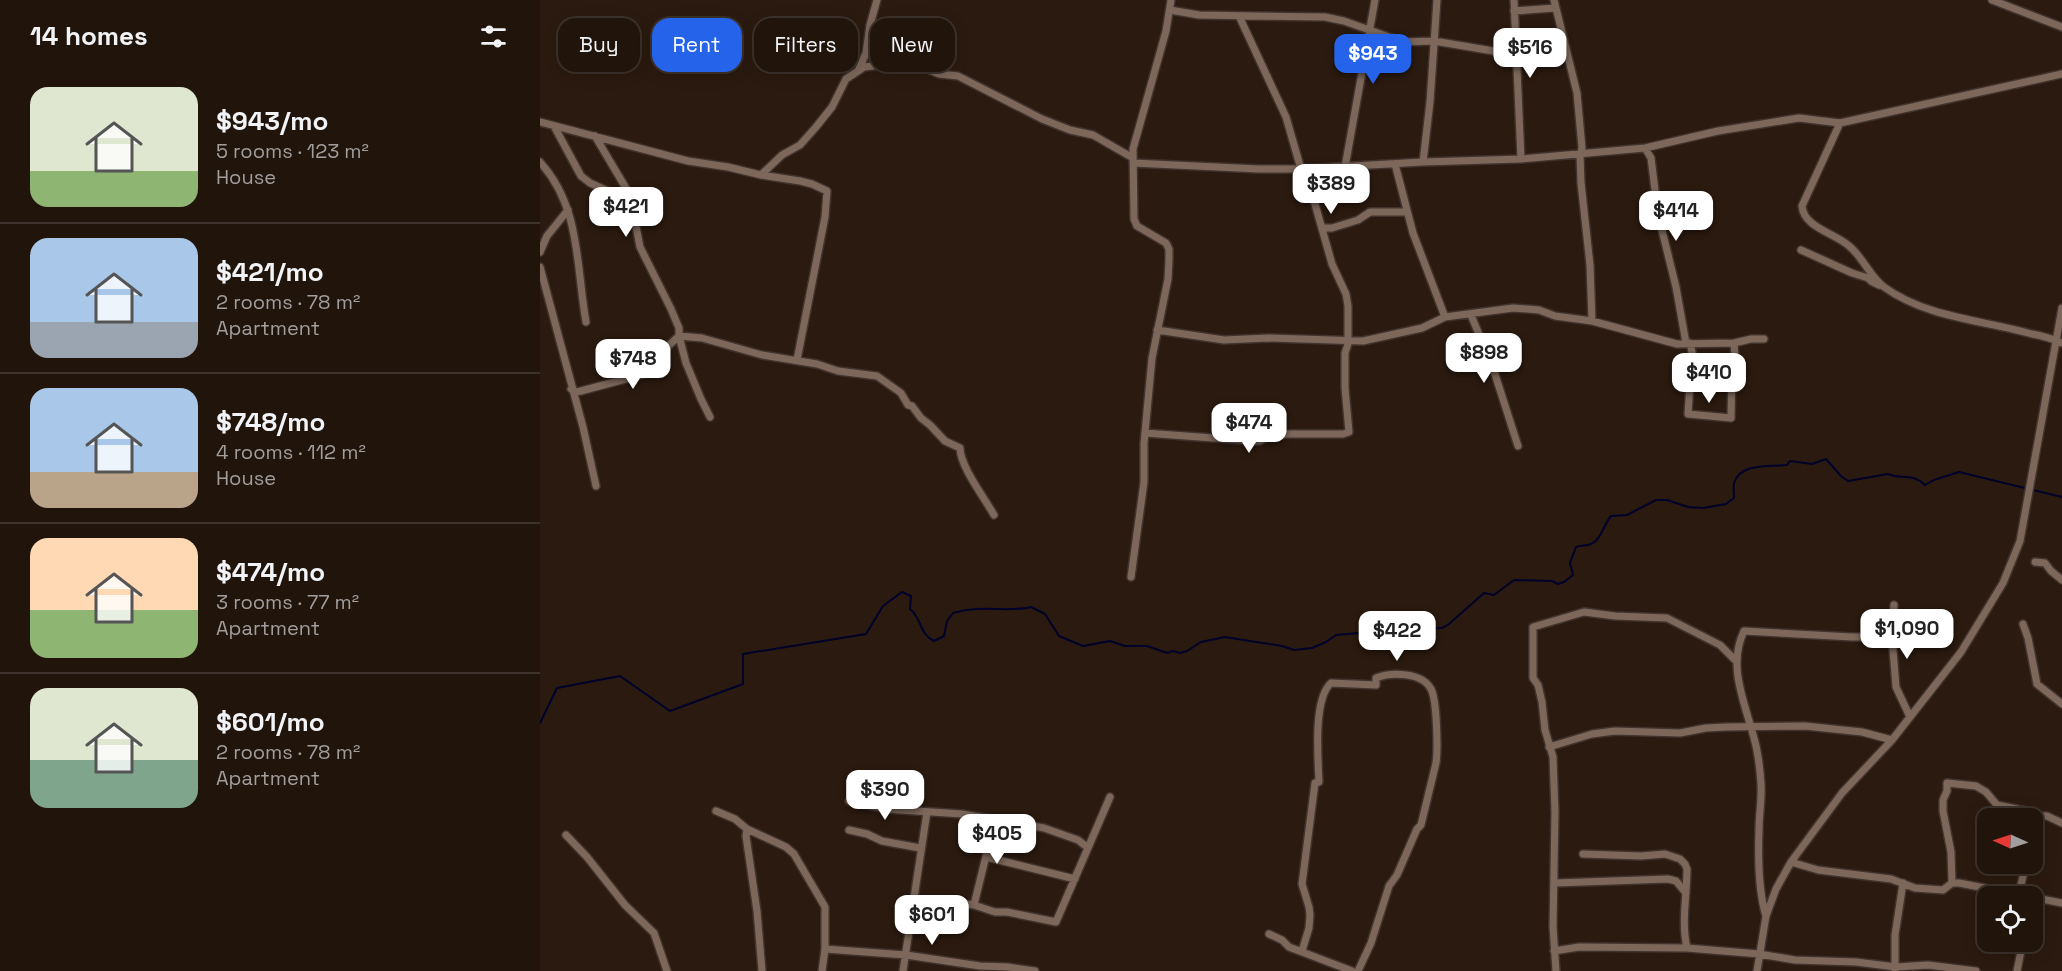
<!DOCTYPE html>
<meta charset="utf-8">
<style>
body{margin:0;font-family:"Space Grotesk",sans-serif;background:#281d14;color:#f1f3f6;height:100vh;display:flex;flex-direction:column;font-size:22px;white-space:nowrap}
*{box-sizing:border-box;margin:0}
p{font-size:20px;color:#a29e9d}
.icon{flex:none;width:33px;height:33px;fill:none;stroke:currentColor;stroke-width:2;stroke-linecap:round;stroke-linejoin:round}
.map{position:relative;flex:1;overflow:hidden}
.details{display:flex;flex-direction:column;background:#20140b;width:540px}
.details>*{flex:none}
.guide{position:absolute;left:18px;top:18px;width:570px;height:54px;display:flex;gap:12px}
.needle{width:39px;rotate:273deg}
.fabs{position:absolute;left:1437px;top:808px;display:grid;gap:12px}
.fabs a{display:grid;place-items:center;width:66px;height:66px;border-radius:12px;background:#20140b;box-shadow:0 3px 15px #0003,0 0 0 2px #3d332c;font-size:30px}
.price{position:absolute;translate:-50% -51px;padding:0 14px;border-radius:12px;background:#fff;color:#222;font-size:20px;line-height:39px;filter:drop-shadow(0 2px 3px #0008)}
.price::after{content:'';position:absolute;left:50%;top:36px;width:18px;height:14px;margin-left:-9px;background:inherit;clip-path:polygon(0 0,100% 0,50% 100%)}
.price.current{background:#2563eb;color:#fff}
ul{padding:0;list-style:none}
li{display:flex;align-items:center;gap:18px;height:150px;padding:0 30px}
li+li{border-top:2px solid #3d332c}
li span{display:grid;place-items:center;flex:none;width:168px;height:120px;border-radius:18px;color:#555}
li>.icon{margin-inline-start:auto}
span .icon{width:72px;height:72px;fill:#fffc;stroke-width:1}
li b{font-size:26px}
h2{display:flex;justify-content:space-between;align-items:center;height:72px;padding:0 30px;font-size:26px}
.chip{padding:0 21px;border-radius:18px;background:#20140b;box-shadow:0 3px 15px #0003,0 0 0 2px #3d332c;font-size:21px;line-height:54px}
.chip.current{background:#2563eb;color:#fff}
main{display:flex;flex:1;min-height:0}
.map>svg:first-child{display:block}
</style>
<main>
<section class="details">
<h2>14 homes<svg class="icon" aria-label="filters" viewBox="0 0 24 24"><path d="M4 7h16M4 17h16"/><circle cx="9" cy="7" r="2"/><circle cx="15" cy="17" r="2"/></svg></h2>
<ul>
<li><span style="background:linear-gradient(#dfe7d0 70%,#8fb573 0)"><svg class="icon" aria-label="home" viewBox="0 0 24 24"><path d="M3 11l9-7 9 7M6 9v11h12V9"/></svg></span><div><b>$943/mo</b><p>5 rooms · 123 m²</p><p>House</p></div></li>
<li><span style="background:linear-gradient(#a9c7e8 70%,#9aa5b1 0)"><svg class="icon" aria-label="home" viewBox="0 0 24 24"><path d="M3 11l9-7 9 7M6 9v11h12V9"/></svg></span><div><b>$421/mo</b><p>2 rooms · 78 m²</p><p>Apartment</p></div></li>
<li><span style="background:linear-gradient(#a9c7e8 70%,#b9a48a 0)"><svg class="icon" aria-label="home" viewBox="0 0 24 24"><path d="M3 11l9-7 9 7M6 9v11h12V9"/></svg></span><div><b>$748/mo</b><p>4 rooms · 112 m²</p><p>House</p></div></li>
<li><span style="background:linear-gradient(#ffd9b3 60%,#8fb573 0)"><svg class="icon" aria-label="home" viewBox="0 0 24 24"><path d="M3 11l9-7 9 7M6 9v11h12V9"/></svg></span><div><b>$474/mo</b><p>3 rooms · 77 m²</p><p>Apartment</p></div></li>
<li><span style="background:linear-gradient(#dfe7d0 60%,#7fa58c 0)"><svg class="icon" aria-label="home" viewBox="0 0 24 24"><path d="M3 11l9-7 9 7M6 9v11h12V9"/></svg></span><div><b>$601/mo</b><p>2 rooms · 78 m²</p><p>Apartment</p></div></li>
</ul>
</section>
<div class="map">
<svg width="1522" height="971" viewBox="0 0 1522 971">
<rect width="100%" height="100%" fill="#2b1a0f"/>
<g fill="none" stroke-linecap="round" stroke-linejoin="round">
<path stroke="#00002b" stroke-width="2" d="M0,723L17,688L80,676L130,711L203,684V654L326,634L343,606L362,592L371,596L370,609C382,618 379,634 394,641L404,636L407,621L413,613C441,604 468,613 491,607L505,614L519,636L543,646L570,641L585,646H607L627,653L633,651L640,653L647,651L661,642L685,637L742,646L754,650L772,648L786,642L796,635L819,633L837,640L844,639L857,629L902,628L909,624L944,593L954,595L974,580L1012,581L1018,584L1024,582L1033,575L1030,563L1036,547C1041,545 1047,546 1051,544C1061,540 1064,524 1071,516L1087,515L1116,500H1127L1148,507L1163,508L1186,504L1194,498C1194,493 1193,487 1194,483C1201,462 1230,467 1247,465L1250,461L1272,464L1286,459L1301,476L1308,481L1348,474C1361,480 1371,472 1385,485L1394,480L1419,472L1522,497"/>
<defs>
<path id="minor" d="M974,0L981,159
M1014,0L1037,93L1042,148L1040,155L1041,183L1050,265L1052,321
M1452,0L1522,27
M630,10L659,15L785,17L804,21L863,42L894,41L977,55
M974,11L1015,8
M319,69L326,53L330,25L337,0
M0,122L148,161L188,167L221,175L260,181L272,184L287,191L285,217L257,360
M1300,123L1262,206C1264,228 1295,233 1309,246C1323,257 1330,277 1344,287C1387,318 1443,320 1492,334C1502,336 1513,339 1522,343
M14,126L41,176L50,183L79,196L93,208
M55,136L90,195L100,247L131,309L139,328V336L146,363L161,399L170,417
M1105,148L1111,158L1118,214L1136,287L1146,343
M0,162C41,207 36,266 46,322
M883,162L890,102L897,0
M593,163L719,169H761L883,162L981,159L1105,148L1178,131L1259,118L1300,123L1522,74
M855,164L873,233L905,317
M805,167L835,0
M221,175L242,155L260,145L276,127L292,107L306,79L324,67L341,65L385,68L399,74L418,76L502,119L530,130L553,135L593,158
M782,228H792L818,220L830,212H866
M1261,250L1312,273L1328,278L1331,281L1339,285
M0,252L7,236L28,210
M0,267L43,427L56,486
M931,315L953,368L978,446
M617,330L684,340L728,338L823,341L882,328L905,317L973,308L999,310L1015,316L1052,321L1137,344L1194,343L1211,339H1224
M1150,343L1152,352L1148,414L1191,418L1192,368L1195,357L1194,343
M31,389L35,392L41,391L104,374L121,358L125,349L139,336L162,338L222,355L277,364L298,371L337,376L361,393L368,405L372,406L381,418L390,425L405,441L420,448C420,466 444,497 454,515
M605,433L714,441H720L729,436L747,434H803L809,432L805,388V353L808,344V306L806,294L792,264L775,204L761,169L746,117L699,16
M1495,562L1505,563L1511,571L1522,580
M591,577L604,482V443L612,358L628,279L629,260V249L626,243L597,226L594,219L593,149L626,31L631,0
M1354,605L1352,637L1356,687L1370,717
M1483,624L1488,638L1497,684L1522,704
M1009,747L1052,734L1075,731L1140,733L1166,728L1186,727L1265,726L1322,732L1352,740
M309,801L346,809L422,814L504,828L538,840L547,847
M176,811L195,819L207,829L246,847L254,854L285,907V949L282,971
M207,829L206,836L217,911L222,971
M309,830L327,834L342,841L380,848
M1492,830L1495,816
M26,835L47,857L85,905L114,933L127,971
M1043,854L1101,856L1125,854L1140,859L1145,864L1147,869C1147,896 1141,922 1147,948
M446,857L535,879
M1251,862L1278,870L1351,879L1375,888L1403,890L1412,883H1419L1522,903
M1015,883L1128,879L1136,881L1146,893
M1412,883L1411,852L1403,811V800L1407,791V783L1436,786L1446,792L1457,805L1487,811L1495,816H1507L1522,823
M1478,897L1486,864
M374,899L434,905L455,912H467L516,922L570,797
M434,905L455,819
M1226,916C1218,890 1218,857 1219,830C1219,814 1222,799 1221,784C1220,769 1218,752 1214,738C1205,703 1187,666 1204,631L1312,637H1352
M729,934L742,940L749,947L812,971
M285,949L366,955L440,966L468,967L495,971
M762,951L769,928L770,915L769,907L762,884L775,783L779,782C778,758 773,699 791,683L836,685V678C851,672 882,672 891,689C897,700 898,750 896,763L881,825L877,829L857,875L849,886L831,943L818,971
M1014,951L1039,947L1147,948L1219,954L1255,960L1316,962L1356,967L1388,965L1436,971
M363,971C371,918 379,865 387,812
M1016,971L1013,927L1015,812L1013,757L1005,730L1002,702L998,685L993,678V627L1044,612L1075,616L1127,618L1180,645L1195,660
M1217,971L1226,916L1236,889L1251,862L1302,793L1352,740L1421,652L1463,583L1480,541L1522,308
M1355,971V935L1363,883
M1477,971L1481,951L1480,942"/>
</defs>
<use href="#minor" stroke="#40322d" stroke-width="10"/>
<use href="#minor" stroke="#7c675a" stroke-width="7"/>
</g>
</svg>
<div class="fabs">
<a><svg class="needle" viewBox="-14 -14 28 28"><path d="M0-13l5 13h-10z" fill="#e53935"/><path d="M0 13l5-13h-10z" fill="#a29e9d"/></svg></a>
<a><svg class="icon" aria-label="locate" viewBox="0 0 24 24"><circle cx="12" cy="12" r="6"/><path d="M12 2v4M12 18v4M2 12h4M18 12h4"/></svg></a>
</div>
<b class="price" style="left:990px;top:79px">$516</b>
<b class="price current" style="left:833px;top:85px">$943</b>
<b class="price" style="left:791px;top:215px">$389</b>
<b class="price" style="left:86px;top:238px">$421</b>
<b class="price" style="left:1136px;top:242px">$414</b>
<b class="price" style="left:944px;top:384px">$898</b>
<b class="price" style="left:93px;top:390px">$748</b>
<b class="price" style="left:1169px;top:404px">$410</b>
<b class="price" style="left:709px;top:454px">$474</b>
<b class="price" style="left:1367px;top:660px">$1,090</b>
<b class="price" style="left:857px;top:662px">$422</b>
<b class="price" style="left:345px;top:821px">$390</b>
<b class="price" style="left:457px;top:865px">$405</b>
<b class="price" style="left:392px;top:946px">$601</b>
<div class="guide">
<a class="chip">Buy</a>
<a class="chip current">Rent</a>
<a class="chip">Filters</a>
<a class="chip">New</a>
</div>
</div>
</main>
